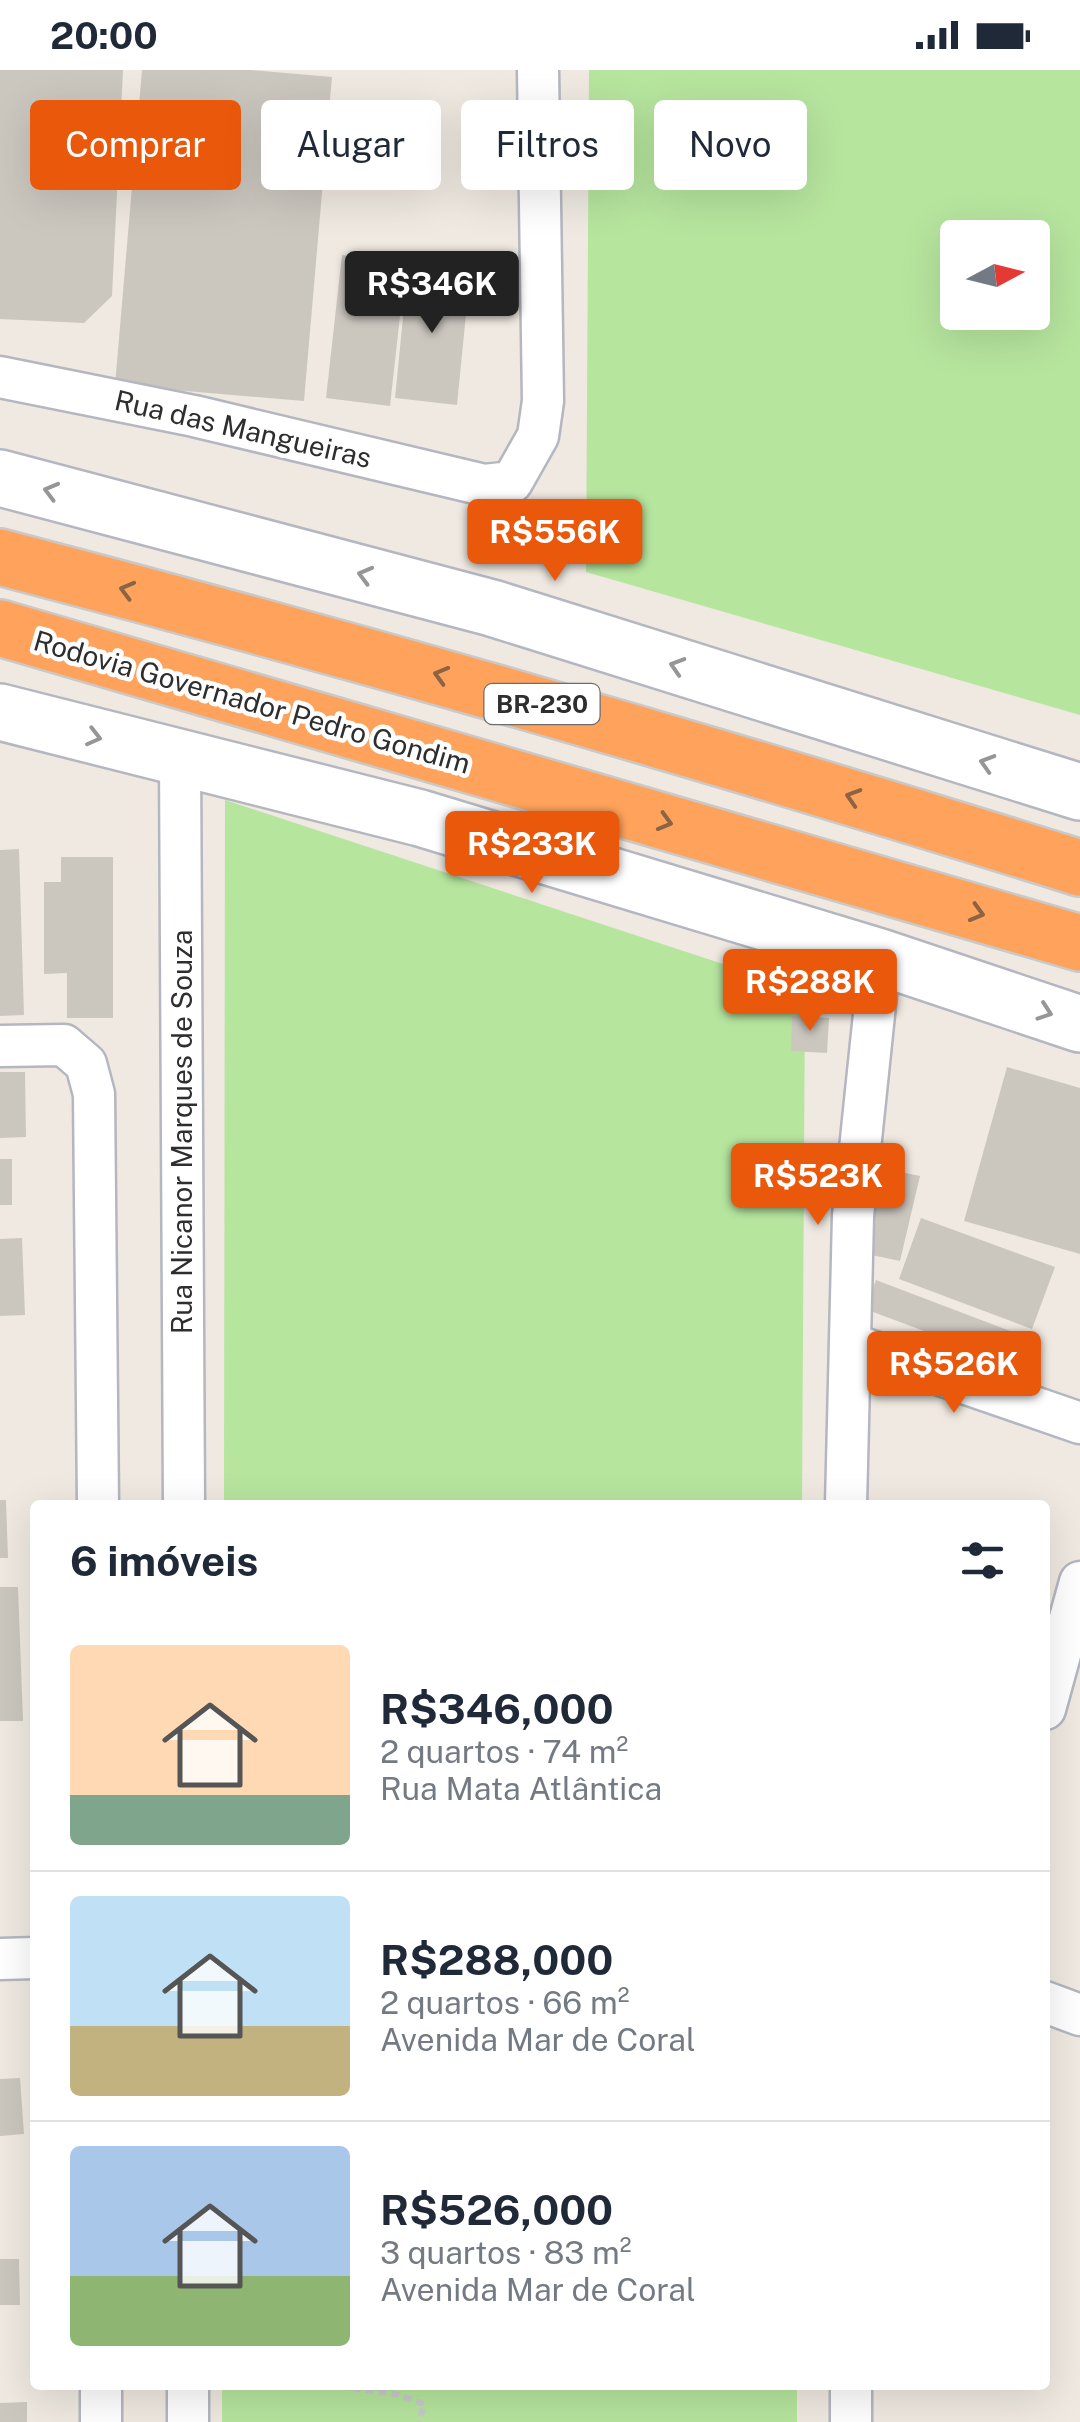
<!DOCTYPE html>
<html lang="pt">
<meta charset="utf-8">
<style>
body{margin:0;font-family:"Public Sans",sans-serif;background:#f2f2f3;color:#1f2937;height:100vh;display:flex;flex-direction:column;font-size:38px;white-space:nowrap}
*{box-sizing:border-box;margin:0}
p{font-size:32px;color:#747a83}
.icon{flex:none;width:55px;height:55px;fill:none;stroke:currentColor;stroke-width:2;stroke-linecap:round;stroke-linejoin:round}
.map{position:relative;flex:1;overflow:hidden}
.drawer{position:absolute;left:30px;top:1430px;width:1020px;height:890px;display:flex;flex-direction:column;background:#fff;border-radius:10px;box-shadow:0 10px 40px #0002}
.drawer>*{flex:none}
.banner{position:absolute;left:30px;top:30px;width:1020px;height:90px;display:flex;gap:20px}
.needle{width:65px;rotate:83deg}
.buttons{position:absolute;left:940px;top:150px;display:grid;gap:20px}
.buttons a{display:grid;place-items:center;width:110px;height:110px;border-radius:10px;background:#fff;box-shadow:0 10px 40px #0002;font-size:50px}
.price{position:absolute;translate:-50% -85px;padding:0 22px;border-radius:10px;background:#ea580c;color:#fff;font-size:32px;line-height:65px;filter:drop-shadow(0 2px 5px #0008)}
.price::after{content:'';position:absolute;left:50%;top:60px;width:30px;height:22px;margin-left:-15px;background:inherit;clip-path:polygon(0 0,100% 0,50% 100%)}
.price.selected{background:#222;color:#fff}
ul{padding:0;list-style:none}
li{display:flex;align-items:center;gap:30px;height:250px;padding:0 40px}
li+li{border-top:2px solid #e0e1e3}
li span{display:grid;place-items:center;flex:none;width:280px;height:200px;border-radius:10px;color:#555}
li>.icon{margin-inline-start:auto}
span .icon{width:120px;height:120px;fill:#fffc;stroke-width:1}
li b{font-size:42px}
h2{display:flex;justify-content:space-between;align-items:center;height:120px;padding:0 40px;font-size:42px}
.tag{padding:0 35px;border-radius:10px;background:#fff;box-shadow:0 10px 40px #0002;font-size:35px;line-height:90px}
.tag.selected{background:#ea580c;color:#fff}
.status{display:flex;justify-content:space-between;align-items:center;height:70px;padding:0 50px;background:#fff;direction:ltr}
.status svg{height:28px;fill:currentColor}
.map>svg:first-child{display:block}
</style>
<div class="status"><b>20:00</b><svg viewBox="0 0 49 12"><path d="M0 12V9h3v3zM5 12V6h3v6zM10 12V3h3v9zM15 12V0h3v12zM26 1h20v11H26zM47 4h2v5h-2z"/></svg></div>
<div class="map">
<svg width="1080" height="2352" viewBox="0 0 1080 2352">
<rect width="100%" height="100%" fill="#efe9e1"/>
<path fill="#b6e59e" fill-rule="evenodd" d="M589,0H1080V645L586,502ZM958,168H1032V242H958Z
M225,730L805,921L802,1435H224Z
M222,2315H797V2352H222Z"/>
<path fill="#cbc7bf" d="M0,0H123L112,226L84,253L0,249Z
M142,0H250L332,7L304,331L115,315Z
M342,185L406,192L390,336L326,328Z
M408,197L470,204L457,335L395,328Z
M19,779L24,945L0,946V780Z
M61,787H113V948H67V903L44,904V812H61Z
M792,946L829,948L827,983L791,981Z
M1007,997L1080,1018V1184L964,1151Z
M0,1002H25L26,1067L0,1068Z
M0,1089H12V1135H0Z
M882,1098L920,1106L900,1191L862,1183Z
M921,1148L1055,1197L1032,1259L899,1209Z
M22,1168L25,1245L0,1246V1169Z
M876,1210L1039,1272L1029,1300L865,1239Z
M0,1430H6L8,1488H0Z
M0,1517H18L23,1651H0Z
M20,2008L24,2064L0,2066V2009Z
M0,2189H19L20,2235H0Z
M27,2332V2352H0V2333Z"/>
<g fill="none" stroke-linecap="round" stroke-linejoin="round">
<defs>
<path id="street" d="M0,307L194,346L484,415L512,412L538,366L543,331L538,0
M180,688L184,1435
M0,976L64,975L86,994L94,1024L98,1435
M851,1274L1080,1353
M846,1435L853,1146L880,887
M1045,1639L1080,1512
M0,1889L35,1888
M1045,1932L1080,1945
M188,2315V2352
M851,2315V2352
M101,2352V2315"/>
<path id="secondary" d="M0,408L492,538L1080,722
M0,642L420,748L880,887L1080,954"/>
<path id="highway" d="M0,487C363,582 722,686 1080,798
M0,558L1080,873"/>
</defs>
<use href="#street" stroke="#b4b7c1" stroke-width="45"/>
<use href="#secondary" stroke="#b4b7c1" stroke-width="60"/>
<use href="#highway" stroke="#c9c9c9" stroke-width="60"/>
<path stroke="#c9c9c9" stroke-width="6" stroke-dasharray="8 5" stroke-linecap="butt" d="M327,2315L396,2324L424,2334L419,2352"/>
<use href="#street" stroke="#fff" stroke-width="40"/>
<use href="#secondary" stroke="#fff" stroke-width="55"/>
<use href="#highway" stroke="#ffa35c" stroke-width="55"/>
</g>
<defs><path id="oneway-chevron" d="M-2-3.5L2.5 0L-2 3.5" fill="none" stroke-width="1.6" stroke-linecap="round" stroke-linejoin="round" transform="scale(2.5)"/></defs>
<g stroke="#969696">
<use href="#oneway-chevron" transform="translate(51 421) rotate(-165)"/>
<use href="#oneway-chevron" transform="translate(365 505) rotate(-165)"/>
<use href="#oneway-chevron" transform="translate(677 596) rotate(-163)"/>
<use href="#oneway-chevron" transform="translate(94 667) rotate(14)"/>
<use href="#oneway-chevron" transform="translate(987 693) rotate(-163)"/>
<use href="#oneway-chevron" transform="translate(1045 942) rotate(19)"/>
</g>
<g stroke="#8c6343">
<use href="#oneway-chevron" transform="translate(127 520) rotate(-165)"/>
<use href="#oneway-chevron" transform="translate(441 605) rotate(-164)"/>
<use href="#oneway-chevron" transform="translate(853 727) rotate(-163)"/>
<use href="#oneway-chevron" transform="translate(665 752) rotate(16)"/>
<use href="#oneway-chevron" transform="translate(977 843) rotate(16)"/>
</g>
<g text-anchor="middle" stroke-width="9" stroke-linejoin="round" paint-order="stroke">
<rect fill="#fff" stroke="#6d6d6d" stroke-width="2.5" x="484.5" y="614" width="115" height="40" rx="8"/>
<g font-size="25" font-weight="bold" fill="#2e2e2e">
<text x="542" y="643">BR-230</text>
</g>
<g font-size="28" fill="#2e2e2e" stroke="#fff">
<text transform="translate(243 359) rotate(13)" y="10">Rua das Mangueiras</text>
<text transform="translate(252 632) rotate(16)" y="10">Rodovia Governador Pedro Gondim</text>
<text transform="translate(182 1062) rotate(-90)" y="10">Rua Nicanor Marques de Souza</text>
</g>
</g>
</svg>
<div class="buttons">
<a><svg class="needle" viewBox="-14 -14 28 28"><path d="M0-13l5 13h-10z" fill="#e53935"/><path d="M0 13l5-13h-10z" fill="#747a83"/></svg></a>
</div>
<b class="price selected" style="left:432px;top:266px">R$346K</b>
<b class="price" style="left:555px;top:514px">R$556K</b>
<b class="price" style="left:532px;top:826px">R$233K</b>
<b class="price" style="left:810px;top:964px">R$288K</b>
<b class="price" style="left:818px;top:1158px">R$523K</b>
<b class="price" style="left:954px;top:1346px">R$526K</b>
<div class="banner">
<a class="tag selected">Comprar</a>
<a class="tag">Alugar</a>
<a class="tag">Filtros</a>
<a class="tag">Novo</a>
</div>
<section class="drawer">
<h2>6 imóveis<svg class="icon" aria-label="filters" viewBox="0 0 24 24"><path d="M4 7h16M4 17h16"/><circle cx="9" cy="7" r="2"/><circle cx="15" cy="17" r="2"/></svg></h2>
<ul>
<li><span style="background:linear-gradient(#ffd9b3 75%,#7fa58c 0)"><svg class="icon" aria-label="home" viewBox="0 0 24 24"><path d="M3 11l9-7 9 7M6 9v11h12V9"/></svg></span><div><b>R$346,000</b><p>2 quartos · 74 m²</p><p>Rua Mata Atlântica</p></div></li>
<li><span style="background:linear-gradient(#bfe0f5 65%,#c2b280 0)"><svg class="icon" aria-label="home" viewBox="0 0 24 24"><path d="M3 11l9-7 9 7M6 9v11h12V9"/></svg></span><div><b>R$288,000</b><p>2 quartos · 66 m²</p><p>Avenida Mar de Coral</p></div></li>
<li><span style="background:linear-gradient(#a9c7e8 65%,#8fb573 0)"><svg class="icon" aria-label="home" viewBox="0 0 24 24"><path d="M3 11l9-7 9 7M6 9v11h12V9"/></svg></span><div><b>R$526,000</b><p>3 quartos · 83 m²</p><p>Avenida Mar de Coral</p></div></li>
</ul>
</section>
</div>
